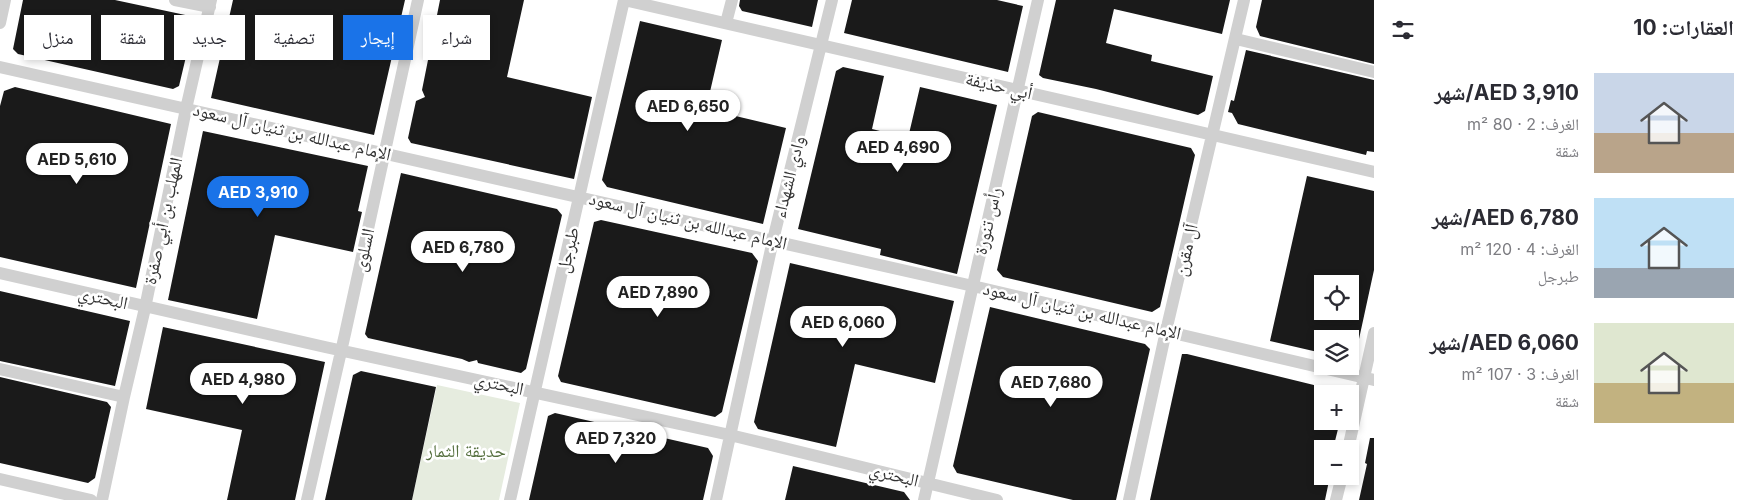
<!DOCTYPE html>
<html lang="ar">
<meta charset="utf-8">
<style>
body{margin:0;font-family:Inter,"Noto Naskh Arabic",sans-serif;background:#f7f7f7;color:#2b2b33;direction:rtl;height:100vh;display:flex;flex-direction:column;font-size:19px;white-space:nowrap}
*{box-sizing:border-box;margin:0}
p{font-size:16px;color:#7c7c81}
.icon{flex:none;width:28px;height:28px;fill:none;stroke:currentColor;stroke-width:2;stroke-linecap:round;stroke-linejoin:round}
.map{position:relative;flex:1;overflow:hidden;direction:ltr}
.side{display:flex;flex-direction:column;background:#fff;width:375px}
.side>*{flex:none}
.guide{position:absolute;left:15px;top:15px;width:475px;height:45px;direction:rtl;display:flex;gap:10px}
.buttons{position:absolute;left:1314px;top:275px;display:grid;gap:10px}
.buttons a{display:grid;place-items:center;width:45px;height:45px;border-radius:0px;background:#fff;box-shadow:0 2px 8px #0003;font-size:25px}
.price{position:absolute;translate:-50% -42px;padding:0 11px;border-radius:18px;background:#fff;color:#222;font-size:16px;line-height:32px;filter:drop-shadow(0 1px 2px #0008)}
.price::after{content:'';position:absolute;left:50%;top:30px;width:15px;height:11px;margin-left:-8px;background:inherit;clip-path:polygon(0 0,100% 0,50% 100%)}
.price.current{background:#1a73e8;color:#fff}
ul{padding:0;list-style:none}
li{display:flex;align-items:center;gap:15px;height:125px;padding:0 15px}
li span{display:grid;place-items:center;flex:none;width:140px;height:100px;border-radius:0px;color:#555}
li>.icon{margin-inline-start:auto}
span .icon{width:60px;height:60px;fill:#fffc;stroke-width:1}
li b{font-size:21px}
h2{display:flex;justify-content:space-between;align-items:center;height:60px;padding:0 15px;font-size:21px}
.pill{padding:0 18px;border-radius:0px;background:#fff;box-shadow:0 2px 8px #0003;font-size:18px;line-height:45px}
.pill.current{background:#1a73e8;color:#fff}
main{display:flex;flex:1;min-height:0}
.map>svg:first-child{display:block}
</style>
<main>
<section class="side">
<h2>العقارات: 10<svg class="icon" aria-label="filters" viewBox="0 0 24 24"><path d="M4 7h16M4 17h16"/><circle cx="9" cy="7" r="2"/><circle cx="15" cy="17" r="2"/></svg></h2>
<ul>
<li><span style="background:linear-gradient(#c9d6e8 60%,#b9a48a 0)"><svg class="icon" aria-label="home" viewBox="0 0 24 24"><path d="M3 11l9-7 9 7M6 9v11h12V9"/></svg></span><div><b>AED 3,910/شهر</b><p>الغرف: 2 · 80 m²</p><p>شقة</p></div></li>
<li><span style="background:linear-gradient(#bfe0f5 70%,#9aa5b1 0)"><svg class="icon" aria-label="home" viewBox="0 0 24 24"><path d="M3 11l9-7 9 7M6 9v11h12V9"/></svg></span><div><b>AED 6,780/شهر</b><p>الغرف: 4 · 120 m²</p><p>طبرجل</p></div></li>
<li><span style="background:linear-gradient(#dfe7d0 60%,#c2b280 0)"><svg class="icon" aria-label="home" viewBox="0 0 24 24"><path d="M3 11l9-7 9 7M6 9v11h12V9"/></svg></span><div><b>AED 6,060/شهر</b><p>الغرف: 3 · 107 m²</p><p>شقة</p></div></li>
</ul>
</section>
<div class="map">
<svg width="1374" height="500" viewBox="0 0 1374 500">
<rect width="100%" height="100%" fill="#fff"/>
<path fill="#e6ecdf" d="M437,385L520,403L499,500H412Z"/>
<path fill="#1a1a1a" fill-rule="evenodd" d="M23,0H115L190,16L194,23L179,86L173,89L18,54L13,49Z
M233,0H405L374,135L211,98Z
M440,0H524L507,77L592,97L574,179L411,143L408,138L416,101L425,97L422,90Z
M740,0H818L812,27L742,11L739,6Z
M852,0H997L1023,6L1008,72L844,33Z
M1056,0H1230L1222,34L1114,9L1106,43L1152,55L1151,61L1213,76L1205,111L1198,115L1096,89L1043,78L1039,75Z
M1262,0H1374V64L1260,36L1256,27Z
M640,21L722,40L706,109L786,128L763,224L607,187L602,180Z
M1246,50L1374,80V152L1367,151L1366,155L1238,124L1232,113L1228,112L1231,100L1234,101Z
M843,67L884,76L872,129L908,138L920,87L997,105L957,274L880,255L881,249L798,229L836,71Z
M15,87L171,124L136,288L0,257V106L4,91Z
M1038,112L1191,148L1195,155L1160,307L1152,312L1003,277L997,270L1032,116Z
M203,131L368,166L358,211L362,212L353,252L275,235L257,319L168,300Z
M401,173L557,209L562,215L526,369L521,373L478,363L477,360L469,362L462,359L368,338L365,334Z
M1307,176L1374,191V270L1354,362L1350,361V339H1322V353L1270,341ZM1322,284H1350V311H1322Z
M601,220L752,253L758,261L722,412L715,417L561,382L558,376L594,222Z
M790,263L954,301L935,383L855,364L836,447L758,429L754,422Z
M0,291L130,321L115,386L0,361Z
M990,307L1145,344L1150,349L1116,500H1073L957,473L953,466Z
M163,327L325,362L295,500H227L242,430L146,409Z
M1182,354H1187L1322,387V421H1340L1333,449H1322V476H1330L1325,500H1150Z
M361,371L436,387L412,500H325L353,375Z
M0,377L107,402L111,407L95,478L88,483L0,463Z
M555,413L708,448L713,456L703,500H529L548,416Z
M1370,438H1374V500H1359L1367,464L1365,463Z
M793,466L904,492L910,500H785Z"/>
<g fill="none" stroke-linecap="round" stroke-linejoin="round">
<path stroke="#d0d0d0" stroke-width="12" d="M175,0L210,7
M624,0C875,56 1124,115 1374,172
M0,23L5,0
M726,23L732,0
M1236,39L1374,72
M0,67L973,286L1374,380
M0,273L325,347L730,435L997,500
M0,369L124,397
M1348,449L1374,333
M0,479L91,500
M102,500L124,397L145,308L186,109L211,0
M307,500L345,334L418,0
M510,500L624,0
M716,500L773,240L832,0
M924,500L1038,0
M1129,500L1166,331L1244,0
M1336,500L1342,476"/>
</g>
<g text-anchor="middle" stroke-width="5" stroke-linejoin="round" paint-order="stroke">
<g font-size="18" fill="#333" stroke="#fff">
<text transform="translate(999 86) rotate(13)" y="6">أبي حذيفة</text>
<text transform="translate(292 132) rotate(13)" y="6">الإمام عبدالله بن ثنيان آل سعود</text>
<text transform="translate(789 177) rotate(-76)" y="6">وادي الشهداء</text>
<text transform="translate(163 221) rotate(-78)" y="6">المهلب بن أبي صفرة</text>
<text transform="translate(688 221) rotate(13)" y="6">الإمام عبدالله بن ثنيان آل سعود</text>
<text transform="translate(988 221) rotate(-77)" y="6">رأس تنورة</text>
<text transform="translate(364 250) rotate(-78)" y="6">السلوى</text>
<text transform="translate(568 250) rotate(-77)" y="6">طبرجل</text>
<text transform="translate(1186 250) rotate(-77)" y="6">آل مقرن</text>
<text transform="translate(103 298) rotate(13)" y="6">البحتري</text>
<text transform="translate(1082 311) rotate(13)" y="6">الإمام عبدالله بن ثنيان آل سعود</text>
<text transform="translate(499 384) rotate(12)" y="6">البحتري</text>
<text transform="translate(894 475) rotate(14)" y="6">البحتري</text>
</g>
<g font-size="18" fill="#56703f" stroke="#fff">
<text x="466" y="457">حديقة الثمار</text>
</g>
</g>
</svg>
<div class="buttons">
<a><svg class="icon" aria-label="locate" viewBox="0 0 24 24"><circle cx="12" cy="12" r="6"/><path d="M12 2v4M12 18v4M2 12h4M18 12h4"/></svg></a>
<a><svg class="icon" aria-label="layers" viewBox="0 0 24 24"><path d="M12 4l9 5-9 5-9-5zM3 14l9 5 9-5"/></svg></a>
<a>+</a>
<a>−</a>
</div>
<b class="price" style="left:688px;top:132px">AED 6,650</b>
<b class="price" style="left:898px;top:173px">AED 4,690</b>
<b class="price" style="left:77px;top:185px">AED 5,610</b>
<b class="price current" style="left:258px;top:218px">AED 3,910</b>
<b class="price" style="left:463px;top:273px">AED 6,780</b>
<b class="price" style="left:658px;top:318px">AED 7,890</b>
<b class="price" style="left:843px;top:348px">AED 6,060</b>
<b class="price" style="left:243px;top:405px">AED 4,980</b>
<b class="price" style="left:1051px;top:408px">AED 7,680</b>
<b class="price" style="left:616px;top:464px">AED 7,320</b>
<div class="guide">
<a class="pill">شراء</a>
<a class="pill current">إيجار</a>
<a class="pill">تصفية</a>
<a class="pill">جديد</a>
<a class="pill">شقة</a>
<a class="pill">منزل</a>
</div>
</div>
</main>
